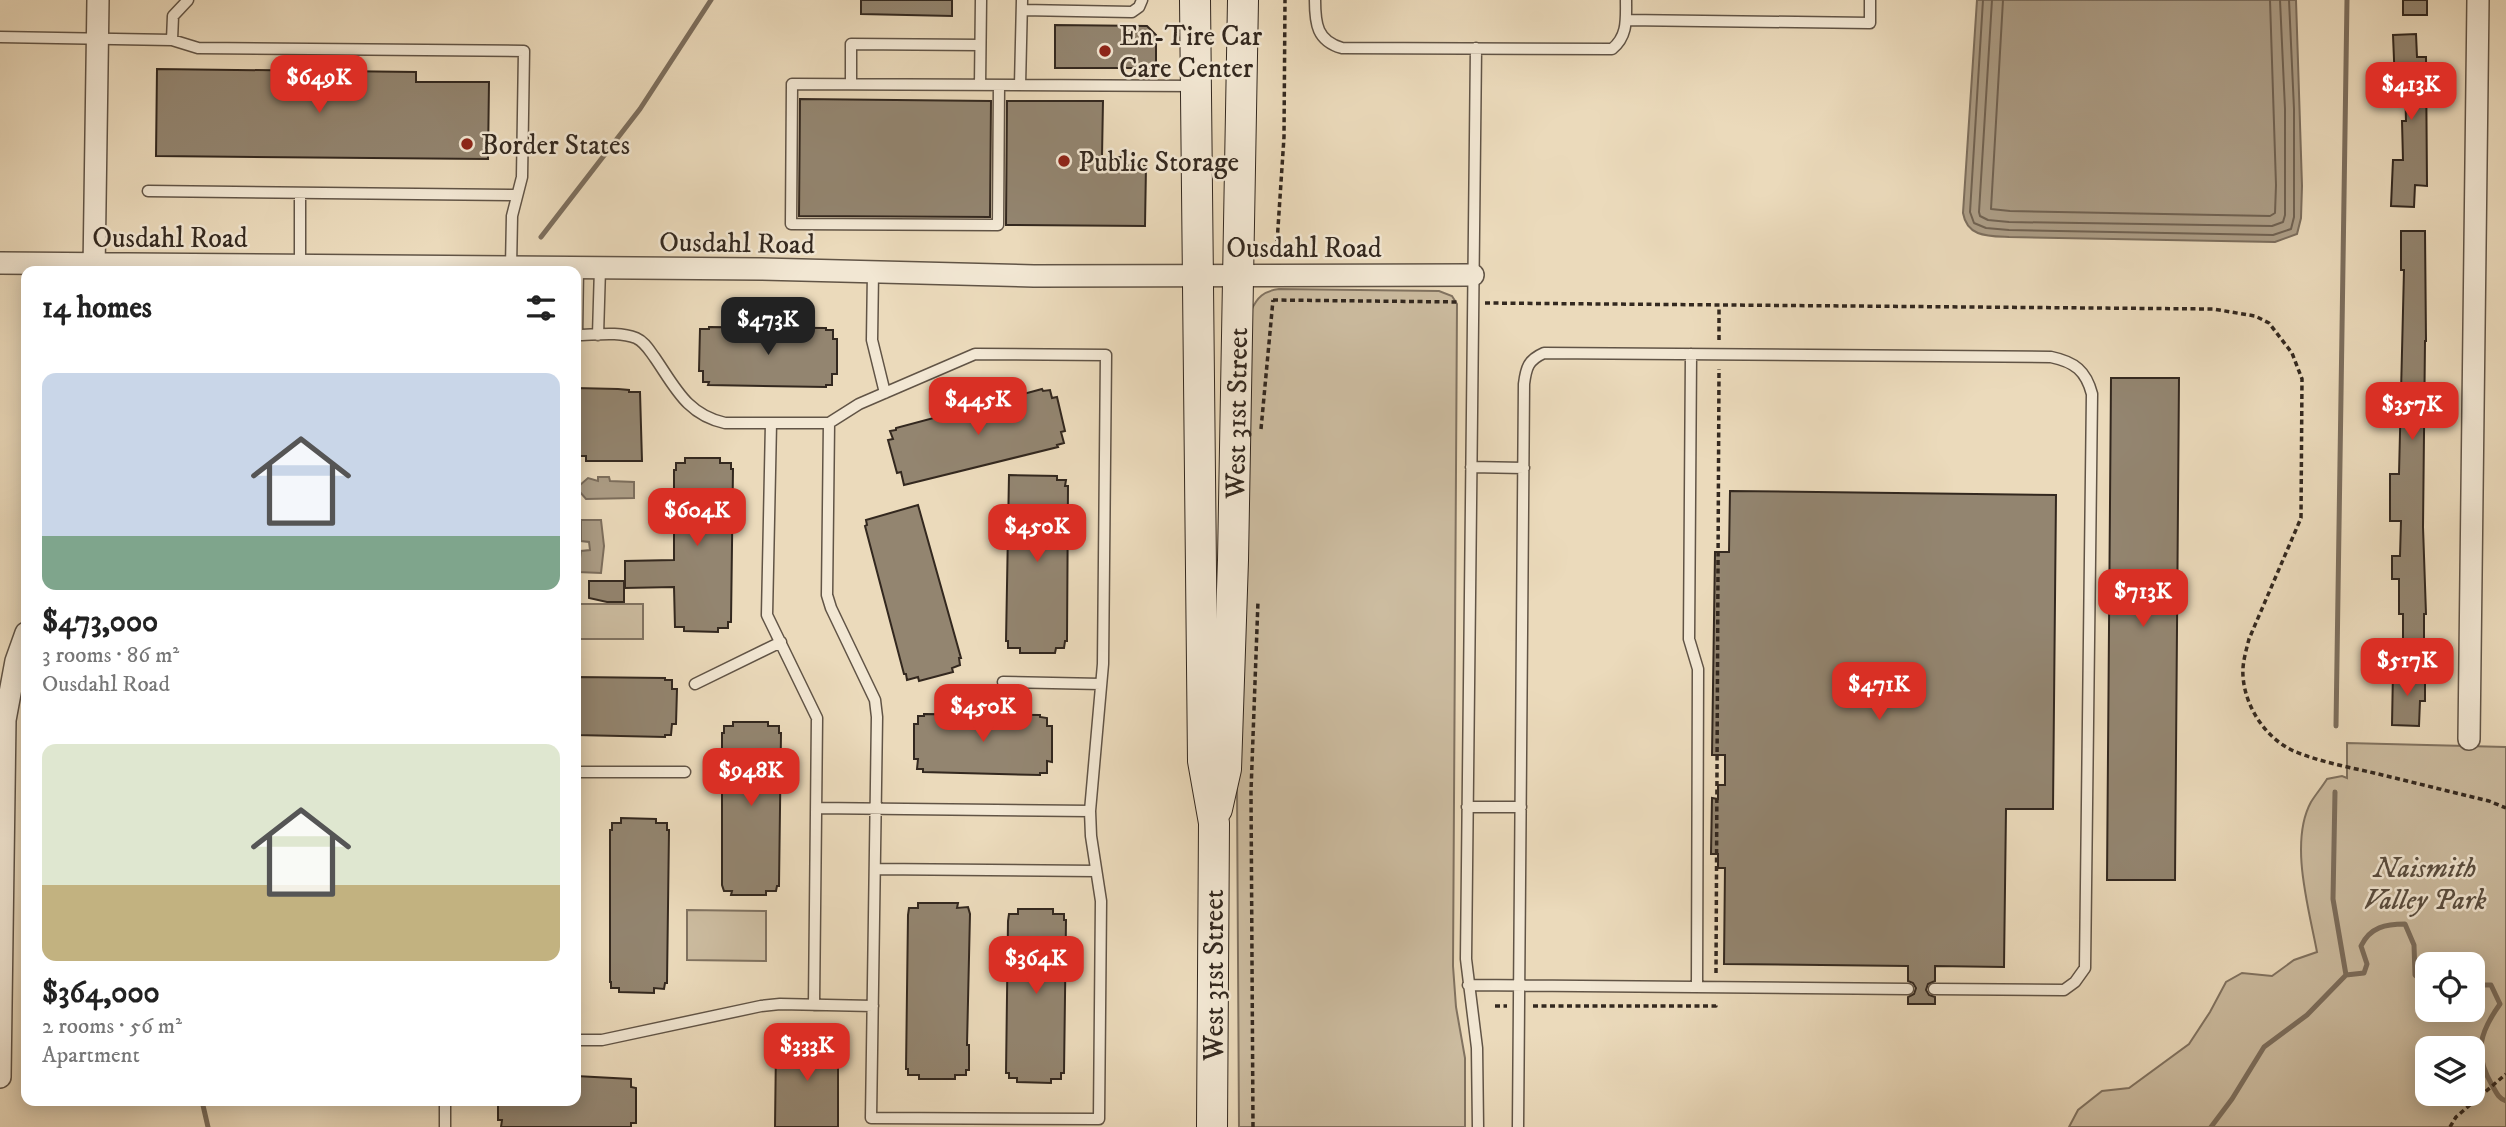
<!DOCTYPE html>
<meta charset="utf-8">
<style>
body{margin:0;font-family:"IM FELL DW Pica",serif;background:#f2f2f2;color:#222;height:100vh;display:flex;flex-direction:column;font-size:26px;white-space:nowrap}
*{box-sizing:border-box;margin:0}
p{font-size:23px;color:#767676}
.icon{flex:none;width:38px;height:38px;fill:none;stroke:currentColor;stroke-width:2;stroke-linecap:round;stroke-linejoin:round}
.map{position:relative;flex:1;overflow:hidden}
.panel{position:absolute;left:21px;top:266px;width:560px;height:840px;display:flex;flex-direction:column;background:#fff;border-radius:14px;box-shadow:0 4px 18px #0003}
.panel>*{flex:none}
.fabs{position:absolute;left:2415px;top:952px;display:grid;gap:14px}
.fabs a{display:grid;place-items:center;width:70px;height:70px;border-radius:14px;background:#fff;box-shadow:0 4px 18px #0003;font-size:35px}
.price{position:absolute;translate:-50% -60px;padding:0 16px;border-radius:14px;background:#d93025;color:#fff;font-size:23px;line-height:46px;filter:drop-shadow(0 2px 4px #0008)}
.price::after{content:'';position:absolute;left:50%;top:42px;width:21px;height:16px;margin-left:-10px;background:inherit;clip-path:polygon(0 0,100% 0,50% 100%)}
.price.selected{background:#222;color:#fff}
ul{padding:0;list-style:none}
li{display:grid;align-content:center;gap:14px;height:371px;padding:0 21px}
li span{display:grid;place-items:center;height:217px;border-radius:14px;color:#555}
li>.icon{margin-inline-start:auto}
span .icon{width:126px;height:126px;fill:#fffc;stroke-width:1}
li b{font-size:30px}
h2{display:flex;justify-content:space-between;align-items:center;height:84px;padding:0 21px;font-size:30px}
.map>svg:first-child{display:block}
</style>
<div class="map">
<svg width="2506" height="1127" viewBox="0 0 2506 1127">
<rect width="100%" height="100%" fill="#ebdabb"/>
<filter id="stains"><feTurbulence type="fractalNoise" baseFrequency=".00286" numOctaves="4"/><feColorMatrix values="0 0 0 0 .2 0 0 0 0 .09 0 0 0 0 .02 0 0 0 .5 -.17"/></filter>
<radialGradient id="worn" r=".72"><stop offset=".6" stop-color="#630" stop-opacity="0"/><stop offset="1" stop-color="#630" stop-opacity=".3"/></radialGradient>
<path fill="#ccbca0" stroke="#807260" stroke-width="2" fill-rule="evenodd" d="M1279,289L1439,291L1452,296L1457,304L1453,966L1456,1007L1465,1058V1127H1239L1237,788L1242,687L1251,311C1257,297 1264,291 1279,289Z
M577,604H643V639H578Z
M2347,743L2506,747V1127H2069L2078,1110L2102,1091L2129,1088L2189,1044L2210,1012L2226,982L2242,973L2272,976L2294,960L2317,952C2309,909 2289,842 2311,802C2316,794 2322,787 2327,779L2342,776L2347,778ZM2427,964H2473V1010H2427ZM2427,1048H2473V1094H2427Z
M687,910L766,911V961L687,960Z"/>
<path fill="#ac9d86" stroke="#7c6e5d" stroke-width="2" d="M1977,0H2296L2302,186L2301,218L2297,234L2275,242L2009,237C1988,236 1967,237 1963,213Z
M598,477H609L610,481L634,482V498L586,499L579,491L580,485L588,478L598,481Z
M581,520H601L604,546L601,573L578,572L581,551L590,550L589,542L581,541Z"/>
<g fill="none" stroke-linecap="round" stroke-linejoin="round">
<path stroke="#706252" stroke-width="2" d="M1983,0L1970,212L1974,223L1986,228L2009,230L2273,235L2291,229L2294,217V109L2289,0
M1992,0L1979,212L1980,216L1988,220L2009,222L2272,226L2283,222L2285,215V109L2280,0
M2003,0L1991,209L2010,211L2270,216L2275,213L2276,185L2270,0"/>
<path stroke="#7c6e5d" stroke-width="5" d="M541,237L640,109L711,0
M2336,726L2347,0
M2335,792L2333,899L2346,975
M2473,985H2491L2500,1004C2480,1032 2473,1053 2492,1085C2496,1092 2498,1098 2506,1101
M202,1101L208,1127
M2211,1127L2232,1099L2264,1047L2307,1015L2346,975L2364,973L2367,964L2361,946C2370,927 2386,924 2405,924L2414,945L2415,975L2427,985"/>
</g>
<path fill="#938570" stroke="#33281f" stroke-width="2" d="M861,0H952V16L861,14Z
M2403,0H2427V15H2403Z
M1055,25L1147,26L1156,35V68H1055Z
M2416,34L2417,57H2426L2427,186L2415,185L2414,207L2391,206L2393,160H2403L2402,121H2406L2405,84H2395L2393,35Z
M157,69L416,72V82H489L488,159L156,156Z
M800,99L991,101L990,217L799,216Z
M1007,101H1103L1102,157H1124V165L1146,166L1145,226L1006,225Z
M2401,231H2425L2426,341H2425L2423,527L2426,614H2424V641L2403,642V614H2399V579H2392V556H2400L2401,521H2390V474H2399L2404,270H2401Z
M709,327L826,328V330H833V339H837V374H832V385H826V387L708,385L709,382H703V371H699L700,329H709Z
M2111,378H2179L2175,880H2107Z
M576,388L618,389L629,390V392H640L642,461H586V456H576Z
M1042,389L1043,391L1050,390L1052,398L1057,397L1065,431L1061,432L1064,443L1057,445L1058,447L904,485L901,472L897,473L888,440L893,439L890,431L896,430V428Z
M685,458H720V463H731V469H733L731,622H728V628H718V632L684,631V627H675L674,587L625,588V561L674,560V470H676V463H685Z
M1009,475L1057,476V480H1066L1065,486H1068L1067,641H1065L1064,648H1056L1055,653H1020V648H1008V641H1006Z
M1730,491L2056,495L2053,809H2006L2004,967L1935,966V981L1928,984L1926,990L1929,995L1935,997V1004H1908V997L1914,994L1916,988L1913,983L1908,981V966L1724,964L1725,868H1718V854H1711L1712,798L1718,799V785H1725V755H1712L1715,552H1729Z
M918,505L961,658H959L960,665L952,668L953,672L919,681L918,677L907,680L906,674H904L865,526L867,525L866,520Z
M589,581H624V602H607L589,598Z
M2393,671H2418V683H2425V701H2420L2419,726L2392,725Z
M576,677L665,678V680H672V689H677L676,724H672L671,735H665V737L576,735Z
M924,714L1040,715V717L1047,718V726H1052V762L1047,761V773H1040V775L923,772V769H917L918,759H914V724H918V716H924Z
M733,722H768V726H779V733H781L779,886H777L776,891H766V895H731L732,891H724L722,885V733H724V726H733Z
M621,818L656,819V823H667V830H669L667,983H665L664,989L654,988V993L619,992V988H611V982H610V830H612V823H621Z
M918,903H958L957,908L968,907L970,914L967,1045H969V1070H966V1075H955V1079H919V1075H908V1069H906L908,915L909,908H918Z
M1018,909H1053V914H1064V920H1066L1064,1073H1061V1079H1051V1083L1017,1082V1078H1009V1073H1006L1008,921L1009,914H1018Z
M789,1037L828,1038V1042H836V1047H838V1127H775L776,1047H778L779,1042H789Z
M576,1076L631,1079V1087L636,1088V1123H631V1127H501L502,1120H498V1101H576Z"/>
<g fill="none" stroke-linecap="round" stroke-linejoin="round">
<defs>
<path id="lane" d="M1315,0C1315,24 1317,41 1342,48L1612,49C1628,36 1626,19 1626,0
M1022,10L1132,12L1139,7L1142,0
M1626,20L1870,23V0
M0,37L172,40L198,48L524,51L522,177L512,216L511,267
M172,40L173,16L188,0
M1476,48L1466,959L1477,1048L1478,1127
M851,84V44L980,45
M980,85L981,0
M999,85L998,225L791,224L792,84C926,85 1060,86 1195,86
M1020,85L1022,0
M148,191L517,195
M300,266V193
M873,272L872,340L885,393
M576,335C594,335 619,331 636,338C645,342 649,350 655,358C675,387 687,415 725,423H829L859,404L975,354L1106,355L1103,664L1090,811L1091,836L1101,901L1099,1119L871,1118L877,717L875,700L831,608L827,595L829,423
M577,335L578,268
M598,335L600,268
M1691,354L1689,639L1698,669L1697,987
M771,423L767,615L817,718L814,1005
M1471,467L1524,468
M1003,682L1101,684
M695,684L781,642
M576,772H685
M1467,807H1521
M816,808L1090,811
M875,869L1096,871
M1468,985L1908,989
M576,1040H602L761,1006L780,1004L873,1006
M445,1127V1101
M1518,1127L1524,384C1526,368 1528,360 1544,353L2051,357C2075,362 2086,371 2092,394L2085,968L2075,982L2064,990L1934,989"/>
<path id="street" d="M0,263L762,269L1034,276L1473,275
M94,271L98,0
M2469,739L2478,0
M0,1077L5,720L16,661L26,633"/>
<g id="secondary">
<path d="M1195,0L1203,761L1214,823L1212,1127"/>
<path id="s1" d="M1217,809L1226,769L1233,560L1243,0"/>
</g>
</defs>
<use href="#lane" stroke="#615446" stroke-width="13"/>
<use href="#street" stroke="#615446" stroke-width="24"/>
<use href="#secondary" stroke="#33281f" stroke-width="32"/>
<path stroke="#33281f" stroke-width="3.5" stroke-dasharray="5 3.5" stroke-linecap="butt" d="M1276,258L1284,137L1285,0
M1273,300L1460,302
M1485,303L2213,309L2255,316L2269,323L2292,353L2302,379L2301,518L2249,639C2246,651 2242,664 2243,676C2245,708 2267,740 2296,752C2321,762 2348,767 2374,773C2412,782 2451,792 2489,801L2506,808
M1719,340V306
M1261,429L1273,300
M1716,973L1719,369
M1495,1006H1507
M1533,1006H1716V1002
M1253,1127L1251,791L1258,601
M2450,1127L2456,1117L2506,1074"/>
<use href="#lane" stroke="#f2e7d3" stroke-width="10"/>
<use href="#street" stroke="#f2e7d3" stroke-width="21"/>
<use href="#secondary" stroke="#f2e7d3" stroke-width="30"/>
</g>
<g fill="#8f2418" stroke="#f2e7d3" stroke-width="2.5">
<circle cx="1105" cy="51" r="7"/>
<circle cx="467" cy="144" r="7"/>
<circle cx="1064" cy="161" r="7"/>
</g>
<g text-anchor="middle" stroke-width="5" stroke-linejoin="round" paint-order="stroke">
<g font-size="28" fill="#33281f" stroke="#f2e7d3" text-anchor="start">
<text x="1119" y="45">En-Tire Car<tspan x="1119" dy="32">Care Center</tspan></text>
<text x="481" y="154">Border States</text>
<text x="1078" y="171">Public Storage</text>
</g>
<g font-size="28" fill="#33281f" stroke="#f2e7d3">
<text x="170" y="247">Ousdahl Road</text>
<text transform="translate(737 242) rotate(1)" y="10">Ousdahl Road</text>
<text x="1304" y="257">Ousdahl Road</text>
<text dy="10" stroke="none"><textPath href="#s1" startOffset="397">West 31st Street</textPath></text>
<text transform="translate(1213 975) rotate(-90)" y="10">West 31st Street</text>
</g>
<g font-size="28" font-style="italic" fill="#594d3f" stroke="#f2e7d3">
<text x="2425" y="877">Naismith<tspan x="2425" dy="32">Valley Park</tspan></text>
</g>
</g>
<rect width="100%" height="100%" filter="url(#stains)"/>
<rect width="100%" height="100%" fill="url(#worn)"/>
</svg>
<div class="fabs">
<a><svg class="icon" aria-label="locate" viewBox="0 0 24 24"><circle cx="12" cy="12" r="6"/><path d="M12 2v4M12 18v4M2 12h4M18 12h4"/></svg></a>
<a><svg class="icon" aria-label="layers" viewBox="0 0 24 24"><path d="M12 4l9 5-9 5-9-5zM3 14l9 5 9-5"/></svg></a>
</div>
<b class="price" style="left:319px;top:115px">$649K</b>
<b class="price" style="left:2411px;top:122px">$413K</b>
<b class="price selected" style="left:768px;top:357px">$473K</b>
<b class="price" style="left:978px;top:437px">$445K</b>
<b class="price" style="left:2412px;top:442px">$357K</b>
<b class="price" style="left:697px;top:548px">$604K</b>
<b class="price" style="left:1037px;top:564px">$450K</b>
<b class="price" style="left:2143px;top:629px">$713K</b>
<b class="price" style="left:2407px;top:698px">$517K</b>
<b class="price" style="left:1879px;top:722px">$471K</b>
<b class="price" style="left:983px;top:744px">$450K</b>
<b class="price" style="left:751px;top:808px">$948K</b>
<b class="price" style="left:1036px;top:996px">$364K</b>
<b class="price" style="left:807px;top:1083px">$333K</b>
<section class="panel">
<h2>14 homes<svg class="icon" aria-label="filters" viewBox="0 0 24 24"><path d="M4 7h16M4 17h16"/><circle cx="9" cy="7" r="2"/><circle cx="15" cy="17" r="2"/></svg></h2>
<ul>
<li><span style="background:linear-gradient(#c9d6e8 75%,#7fa58c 0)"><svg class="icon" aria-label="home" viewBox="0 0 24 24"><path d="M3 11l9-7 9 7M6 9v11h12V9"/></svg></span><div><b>$473,000</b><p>3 rooms · 86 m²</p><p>Ousdahl Road</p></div></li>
<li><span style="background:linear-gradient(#dfe7d0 65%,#c2b280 0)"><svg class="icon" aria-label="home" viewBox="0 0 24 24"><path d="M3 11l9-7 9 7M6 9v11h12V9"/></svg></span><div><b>$364,000</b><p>2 rooms · 56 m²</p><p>Apartment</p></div></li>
</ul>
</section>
</div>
